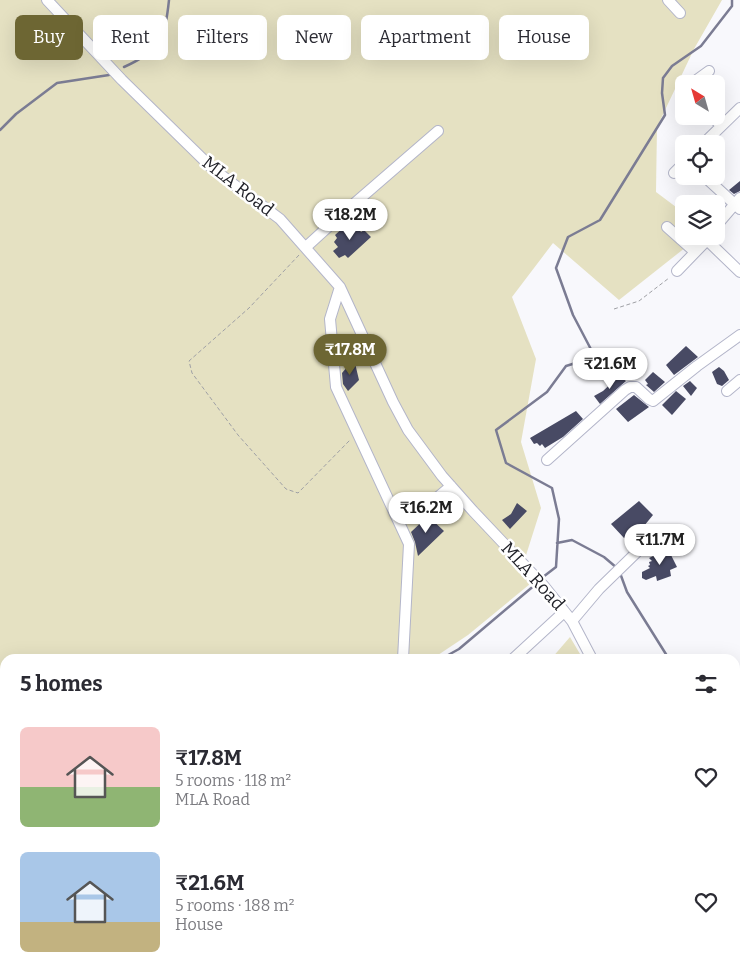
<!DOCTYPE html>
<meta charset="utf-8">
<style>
body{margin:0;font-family:Bitter,serif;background:#f7f7f7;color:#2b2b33;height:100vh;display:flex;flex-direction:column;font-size:19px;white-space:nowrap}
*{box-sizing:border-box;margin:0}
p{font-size:16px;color:#7c7c81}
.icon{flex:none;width:28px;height:28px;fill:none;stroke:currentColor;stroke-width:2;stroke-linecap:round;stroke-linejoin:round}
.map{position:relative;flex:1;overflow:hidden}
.drawer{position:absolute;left:0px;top:654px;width:740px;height:321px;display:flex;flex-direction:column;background:#fff;border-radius:15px 15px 0 0;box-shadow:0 5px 20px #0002}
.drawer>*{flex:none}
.guide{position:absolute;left:15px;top:15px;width:710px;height:45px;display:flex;gap:10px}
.needle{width:32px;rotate:323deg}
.controls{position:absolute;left:675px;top:75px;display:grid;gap:10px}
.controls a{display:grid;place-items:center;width:50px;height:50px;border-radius:8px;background:#fff;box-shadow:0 5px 20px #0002;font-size:25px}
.price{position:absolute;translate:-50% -42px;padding:0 11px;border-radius:18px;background:#fff;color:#222;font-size:16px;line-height:32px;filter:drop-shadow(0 1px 2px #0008)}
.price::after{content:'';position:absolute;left:50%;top:30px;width:15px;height:11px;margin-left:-8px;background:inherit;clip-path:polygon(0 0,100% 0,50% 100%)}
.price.on{background:#6d6633;color:#fff}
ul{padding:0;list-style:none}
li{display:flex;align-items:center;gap:15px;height:125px;padding:0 20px}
li span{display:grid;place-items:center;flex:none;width:140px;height:100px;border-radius:8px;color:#555}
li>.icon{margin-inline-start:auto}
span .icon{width:60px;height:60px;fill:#fffc;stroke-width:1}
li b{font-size:21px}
h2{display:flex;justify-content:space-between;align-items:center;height:60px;padding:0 20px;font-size:21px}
.tag{padding:0 18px;border-radius:8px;background:#fff;box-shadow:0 5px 20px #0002;font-size:18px;line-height:45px}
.tag.on{background:#6d6633;color:#fff}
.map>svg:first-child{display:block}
</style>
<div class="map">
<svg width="740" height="974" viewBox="0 0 740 974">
<rect width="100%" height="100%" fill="#f8f8fc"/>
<path fill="#e5e1c2" d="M0,0H722L694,49L657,127L656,192L684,213V236H700L619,300L553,243L512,297L536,359L521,442L541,508L521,571L530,584L468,635L432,659H5V964L0,968Z
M570,637L583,659H551Z"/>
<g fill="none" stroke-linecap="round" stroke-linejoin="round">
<path stroke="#7b7c93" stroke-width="2.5" d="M124,67C160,51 165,38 169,0
M0,130L16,114L57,83L109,75
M557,543L572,540L604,557L617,568
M620,573L627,592L669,659
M543,577L556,567L559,519L552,488L506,463L496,430L547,392L566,366L595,357L573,315L556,268L568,237L600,220L665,115L662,93L663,78L672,66L701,46L732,6V0
M441,659L459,649L536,584
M735,782L740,792
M263,974L265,970"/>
</g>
<path fill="#484a64" d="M740,181V191L734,194L729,190Z
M351,224L353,226L356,224L361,232L364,230L371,237L348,258L345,255L339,258L333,251L338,247L334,242L337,238L335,235L346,225L348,227Z
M686,346L698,357L674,375L666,365Z
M354,359L359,380L348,391L343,384L342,373Z
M719,367L724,371L729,380L722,386L717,384L712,372Z
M653,372L665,382L654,392L646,385L648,384L645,380Z
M619,376L626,381L600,404L594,396L603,391Z
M690,381L697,388L691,396L683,386Z
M676,391L686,399L672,415L662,405Z
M634,395L649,407L628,422L616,409Z
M576,411L583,419L563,437L545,448L542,444L540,446L537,443L534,444L530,438Z
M639,501L653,515L644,526L624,538L611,524Z
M517,503L527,511L510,529L502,520L511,514Z
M428,516L444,531L418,556L415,542L411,532Z
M668,549L677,567L670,570L671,576L657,581L656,576L646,580L642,578V572L650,568L648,566L650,565L649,562L652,561L649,558Z"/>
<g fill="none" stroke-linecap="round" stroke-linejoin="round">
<defs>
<path id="minor" d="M47,0L122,80L213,169L280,219L340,287L393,402L408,430L442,476L473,511L543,585L572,621L592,659
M668,0L680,13
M691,84L709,71
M712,116L721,126
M703,144L740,108
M674,173L684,163
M704,176L740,209
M716,226L740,198
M667,227L695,252
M709,236L708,239L711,244L740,272
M306,247L341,215L438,131
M677,271L708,239
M340,287L330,319L336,387L409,544L403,659
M727,391L740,380
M547,460L625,390L630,387H636L649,399L653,401L697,366L740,335
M420,512L451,486
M572,621L599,589L637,552
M513,659L564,612
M735,814L740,813
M735,877L740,906
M128,970L129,974
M606,970L608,974
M648,970L650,974
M714,970L716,974"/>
<path id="major" d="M735,919L740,917
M488,974L507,970"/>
</defs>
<use href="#minor" stroke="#b3b5c9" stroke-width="12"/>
<use href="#major" stroke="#b3b5c9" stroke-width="15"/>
<path stroke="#9fa0a5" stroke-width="1" stroke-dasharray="4 2.5" stroke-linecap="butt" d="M299,255L249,308L189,361L192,373L238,435L286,489L298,493L350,440
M614,309L639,301L669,278"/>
<use href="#minor" stroke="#fff" stroke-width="10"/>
<use href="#major" stroke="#fff" stroke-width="12"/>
</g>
<g text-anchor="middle" stroke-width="5" stroke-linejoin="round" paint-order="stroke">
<g font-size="18" fill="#212229" stroke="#fff">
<text transform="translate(238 186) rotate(38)" y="6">MLA Road</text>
<text transform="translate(533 576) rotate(48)" y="6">MLA Road</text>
</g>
</g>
</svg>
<div class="controls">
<a><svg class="needle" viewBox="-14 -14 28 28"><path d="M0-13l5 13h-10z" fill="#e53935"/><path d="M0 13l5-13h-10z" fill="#7c7c81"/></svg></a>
<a><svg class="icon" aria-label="locate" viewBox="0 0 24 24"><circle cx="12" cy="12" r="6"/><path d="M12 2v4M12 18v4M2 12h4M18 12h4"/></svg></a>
<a><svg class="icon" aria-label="layers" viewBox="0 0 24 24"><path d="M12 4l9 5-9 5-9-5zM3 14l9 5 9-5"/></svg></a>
</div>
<b class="price" style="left:350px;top:241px">₹18.2M</b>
<b class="price on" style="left:350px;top:376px">₹17.8M</b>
<b class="price" style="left:610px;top:390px">₹21.6M</b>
<b class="price" style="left:426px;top:534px">₹16.2M</b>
<b class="price" style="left:660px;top:566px">₹11.7M</b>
<div class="guide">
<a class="tag on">Buy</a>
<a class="tag">Rent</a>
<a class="tag">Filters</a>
<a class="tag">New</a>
<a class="tag">Apartment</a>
<a class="tag">House</a>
</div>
<section class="drawer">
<h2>5 homes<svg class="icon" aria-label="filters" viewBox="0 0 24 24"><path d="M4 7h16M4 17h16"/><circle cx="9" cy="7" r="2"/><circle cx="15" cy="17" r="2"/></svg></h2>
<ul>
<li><span style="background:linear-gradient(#f6c9c9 60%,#8fb573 0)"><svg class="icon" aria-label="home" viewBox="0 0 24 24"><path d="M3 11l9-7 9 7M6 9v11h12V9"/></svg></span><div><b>₹17.8M</b><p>5 rooms · 118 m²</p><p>MLA Road</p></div><svg class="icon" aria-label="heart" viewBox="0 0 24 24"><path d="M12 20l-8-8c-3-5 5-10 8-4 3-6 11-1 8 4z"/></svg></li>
<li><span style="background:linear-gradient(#a9c7e8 70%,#c2b280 0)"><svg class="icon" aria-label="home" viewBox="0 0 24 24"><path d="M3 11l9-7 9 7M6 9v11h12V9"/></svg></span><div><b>₹21.6M</b><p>5 rooms · 188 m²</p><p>House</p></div><svg class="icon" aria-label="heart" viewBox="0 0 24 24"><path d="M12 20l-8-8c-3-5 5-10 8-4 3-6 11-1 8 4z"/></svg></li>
</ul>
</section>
</div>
